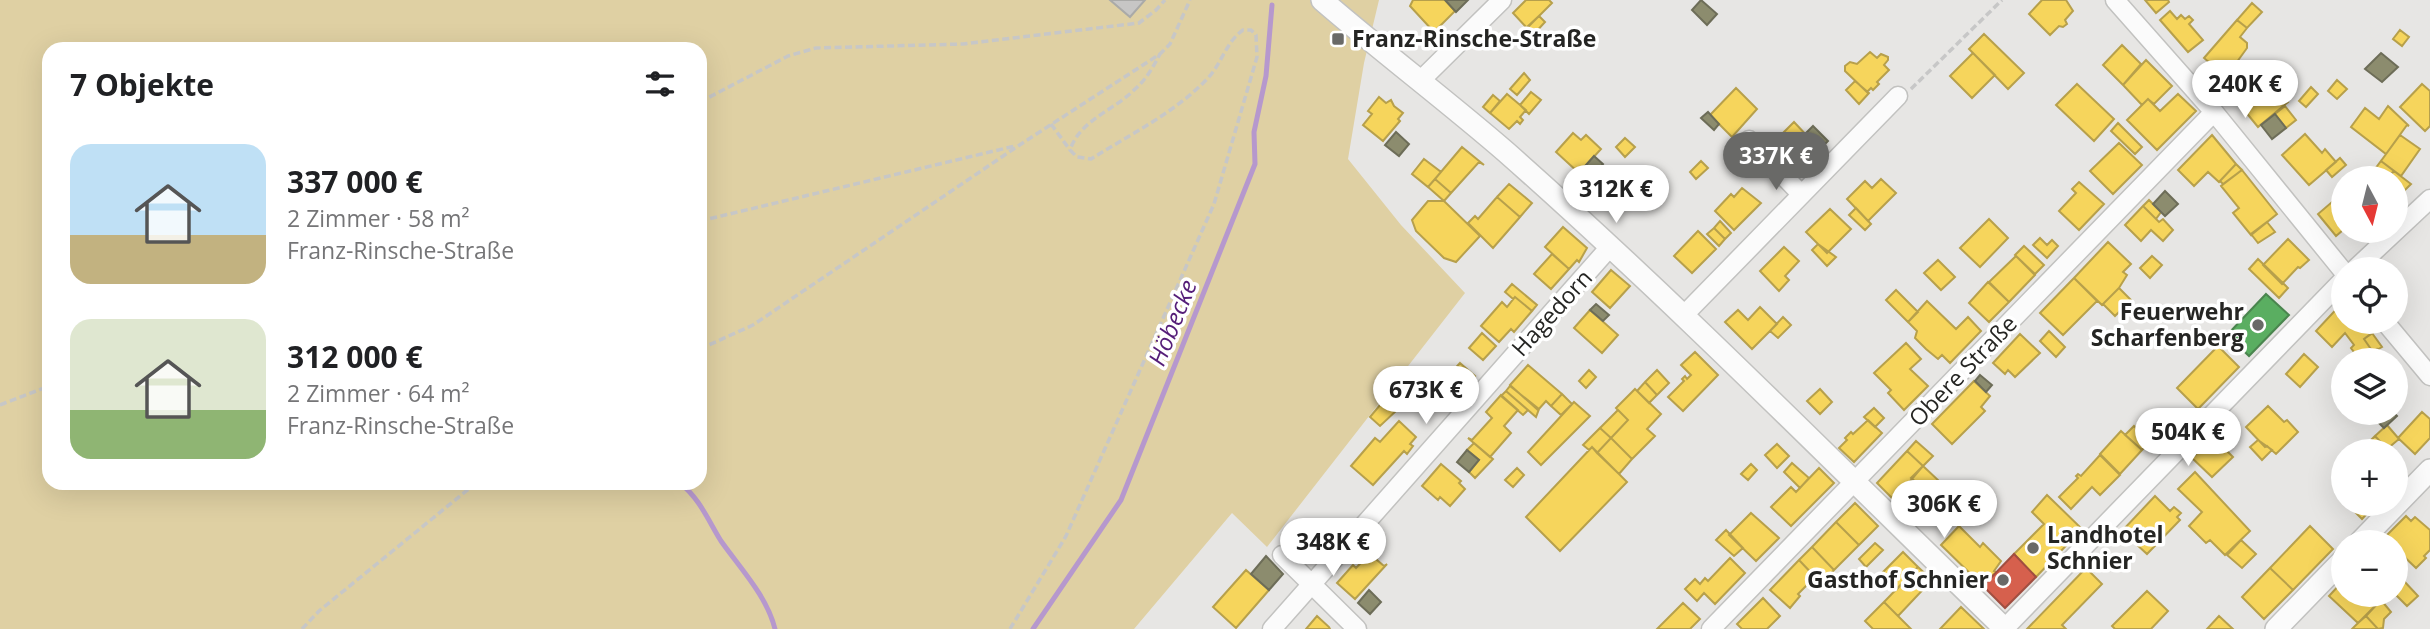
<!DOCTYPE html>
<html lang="de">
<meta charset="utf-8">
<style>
body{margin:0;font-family:"Open Sans",sans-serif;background:#f2f2f2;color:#202124;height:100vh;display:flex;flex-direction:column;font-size:26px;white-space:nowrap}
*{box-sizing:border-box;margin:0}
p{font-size:23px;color:#757577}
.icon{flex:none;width:38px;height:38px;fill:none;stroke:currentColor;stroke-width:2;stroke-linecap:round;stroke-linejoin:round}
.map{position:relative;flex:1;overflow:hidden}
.panel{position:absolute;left:42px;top:42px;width:665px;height:448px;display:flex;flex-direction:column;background:#fff;border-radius:21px;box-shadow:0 7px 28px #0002}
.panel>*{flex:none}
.needle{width:46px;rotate:173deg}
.buttons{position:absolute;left:2331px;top:166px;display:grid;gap:14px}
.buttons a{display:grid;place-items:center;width:77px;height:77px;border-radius:50%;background:#fff;box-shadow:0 7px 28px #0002;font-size:35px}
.price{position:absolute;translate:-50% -60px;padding:0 16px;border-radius:24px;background:#fff;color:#222;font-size:23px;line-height:46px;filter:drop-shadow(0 2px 4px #0008)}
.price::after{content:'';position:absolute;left:50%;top:42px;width:21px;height:16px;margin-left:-10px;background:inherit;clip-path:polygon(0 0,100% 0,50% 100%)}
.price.on{background:#696967;color:#fff}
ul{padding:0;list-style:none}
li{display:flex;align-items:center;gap:21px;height:175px;padding:0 28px}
li span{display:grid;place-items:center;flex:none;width:196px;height:140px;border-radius:21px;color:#555}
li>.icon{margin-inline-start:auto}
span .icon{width:84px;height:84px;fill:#fffc;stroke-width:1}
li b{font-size:30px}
h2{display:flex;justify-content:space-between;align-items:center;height:84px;padding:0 28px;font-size:30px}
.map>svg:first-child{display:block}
</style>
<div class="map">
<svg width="2430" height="629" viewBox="0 0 2430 629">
<rect width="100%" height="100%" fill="#e7e6e4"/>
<path fill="#dfd0a3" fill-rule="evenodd" d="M0,0H1379L1364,63L1348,159L1401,225L1465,293L1267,547L1232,513L1134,629H0ZM49,49H700V483H49Z"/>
<path fill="#f6d55c" stroke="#b7a04b" stroke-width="2" d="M1413,0H1445L1455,11L1434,32L1410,6Z
M1526,0H1549L1552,3L1527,28L1513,13Z
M2042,0H2066L2073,11L2065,20L2067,24L2063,27L2059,26L2050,35L2029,14Z
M2145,0H2168L2169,2L2156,13Z
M2252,3L2262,12L2247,28L2237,20Z
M2170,11L2177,19L2181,15L2185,19L2189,16L2193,20L2189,24L2203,40L2188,52L2160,20Z
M1539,16L1545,22L1534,34L1527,27Z
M2237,20L2247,28L2240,37L2247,43V48L2226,77L2204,58Z
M2400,30L2409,37L2402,46L2393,39Z
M1984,34L2024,73L2008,89L1969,49Z
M2122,45L2141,64L2123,85L2103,65Z
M1870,52L1877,58L1881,54L1888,57V60L1884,65L1889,70L1877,82L1879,84L1873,90L1871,88L1867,92L1845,71V66L1850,62L1857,64Z
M1973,53L1995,75L1972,98L1950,76Z
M2146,60L2172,86L2154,104L2148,99L2142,105L2123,85Z
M1524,73L1530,80L1517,95L1510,89Z
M2268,79L2275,88L2265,95L2270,102L2273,100L2272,96L2279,90L2288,102L2258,127L2240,105L2248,98L2246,94Z
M2337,80L2347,89L2337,99L2328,91Z
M1855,81L1869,93L1859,104L1846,90Z
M2077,84L2114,119L2094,141L2056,105Z
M2422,84L2430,91V126L2425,131L2400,107Z
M2311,87L2318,94L2306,107L2299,101Z
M1736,88L1757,109L1732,137L1710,115Z
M1531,92L1541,100L1529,114L1520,105Z
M1507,94L1526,110L1520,117L1523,120L1520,124L1517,121L1509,129L1490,113Z
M2178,94L2196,111L2157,150L2127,120L2148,99L2160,111Z
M1493,95L1500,101L1490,113L1483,107Z
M1379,97L1386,103L1391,100L1394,106L1403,113L1398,119L1400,121L1383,141L1363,125L1372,114L1368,111Z
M2285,106L2296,120L2286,128L2275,114Z
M2388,106L2409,126L2407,125L2386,154L2351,127L2365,108L2379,119Z
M1794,122L1811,140L1792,160L1774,142Z
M2118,123L2142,147L2135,154L2111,131Z
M1573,133L1581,140L1586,135L1601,149L1579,173L1556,152Z
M2305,134L2322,153L2325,149L2336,162L2309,185L2282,155Z
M2212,135L2236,164L2219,182L2208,172L2194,186L2178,170Z
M2400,135L2420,149L2401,176L2381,161Z
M1625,138L1635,147L1625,157L1616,147Z
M2119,143L2142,165L2113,194L2090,171Z
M1462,147L1484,165L1479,162L1451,193L1435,179Z
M2340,158L2346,165L2332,177L2326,170Z
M1424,159L1441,172L1428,187L1412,174Z
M1701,161L1708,168L1696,179L1690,172Z
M2381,161L2394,171L2387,178L2375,169Z
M2236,164L2242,170L2223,184L2220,181Z
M2242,170L2277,214L2251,235L2233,213L2239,208L2221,186Z
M2394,171L2411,184L2402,193L2396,188V178H2386Z
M1435,179L1451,193L1444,201L1428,187Z
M1881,179L1896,193L1868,221L1847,199L1865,181L1872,188Z
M2079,182L2104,204L2079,230L2059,211L2076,193L2072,189Z
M1509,184L1532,203L1520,217L1497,197Z
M1742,188L1761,203L1734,230L1715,211L1731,194L1734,197Z
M2339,196L2343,200V230L2336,236L2318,214Z
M1497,197L1520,217L1493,248L1468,223L1475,216L1478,219Z
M2149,200L2161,212L2156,219L2143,206Z
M1428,201H1444L1480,236L1456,262L1444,258L1416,231L1412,220Z
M2143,206L2159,222L2163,219L2173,230L2163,241L2151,230L2141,241L2125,225Z
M1856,208L1871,224L1865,230L1849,215Z
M1830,209L1851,229L1827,253L1806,232Z
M1989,219L2008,238L1980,267L1960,248Z
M1720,221L1731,233L1725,239L1714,228Z
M2267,222L2275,232L2258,243L2251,234Z
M1563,227L1587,248L1579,262L1577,260L1569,269L1545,247Z
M1714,228L1725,239L1719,246L1707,234Z
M1698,231L1716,249L1692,273L1674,256Z
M2040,238L2047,245L2052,240L2058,246L2047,258L2033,245Z
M2288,239L2309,260L2300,268L2298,267L2282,284L2263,265Z
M2108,242L2131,264L2123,272L2127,275L2119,288L2102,305L2074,278Z
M1818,244L1836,257L1827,266L1812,250Z
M2024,246L2044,265L2035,274L2015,255Z
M1784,247L1799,261L1785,276L1789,280L1779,291L1760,271Z
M1552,254L1569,269L1551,289L1534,274Z
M2016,256L2035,275L2009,302L1989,282Z
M2152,256L2162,265L2150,278L2140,268Z
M2258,259L2288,288L2279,298L2249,269Z
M1938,260L1955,277L1941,290L1924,273Z
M1611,270L1630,286L1610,308L1592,292Z
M2074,278L2097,301L2063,335L2040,313Z
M1988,282L2009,302L1989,322L1969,303Z
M1512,284L1537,305L1532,311L1515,297L1513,299L1505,292Z
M2119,288L2131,300L2115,316L2103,304Z
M1896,290L1918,312L1908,322L1886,300Z
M1515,297L1532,311L1514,332L1511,329L1499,342L1481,326L1502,302L1507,307Z
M1927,301L1956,329L1968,317L1981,331L1950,363L1942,355L1938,359L1926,349L1915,338L1917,331L1908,322Z
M2343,302V322H2366L2374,332L2364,339L2373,352L2377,349L2383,357L2378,360H2360L2351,348L2354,345L2345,333L2332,347L2316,331Z
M1760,307L1777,324L1752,349L1725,322L1738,310L1748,320Z
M1590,310L1618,335L1602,353L1574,328Z
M1783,317L1791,325L1778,338L1770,331Z
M2049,331L2065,347L2056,357L2040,341Z
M1482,333L1496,346L1483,360L1469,348Z
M2372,333L2382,347L2373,352L2364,339Z
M2020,334L2040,353L2015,377L2008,370L2005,374L1993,363Z
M1906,343L1921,359L1910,369L1928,386L1904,410L1888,393L1891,390L1874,373Z
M2218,346L2239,367L2198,409L2177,388Z
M1695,352L1718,375L1683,411L1668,397L1684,381L1682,379L1685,376L1687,379L1691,375L1681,365Z
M2304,354L2318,367L2300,387L2286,374Z
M1460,363L1475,376L1445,410L1425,392L1434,382L1439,386Z
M1528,365L1562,394L1551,406L1546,401L1538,410L1510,385Z
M1589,370L1596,377L1586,388L1579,381Z
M1657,370L1669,383L1657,395L1645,382Z
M1974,381L1990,396L1981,407L1985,411L1952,444L1932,424Z
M1645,382L1657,395L1649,403L1637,391Z
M1510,386L1539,409L1536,417L1506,391Z
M1635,389L1661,414L1647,429L1655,436L1632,459L1611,438L1628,420L1616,408Z
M1820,389L1832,402L1820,414L1807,401Z
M1506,391L1528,410L1523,415L1501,396Z
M1562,394L1572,404L1561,415L1551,406Z
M1501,395L1518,410L1504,426L1511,433L1490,457L1468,438L1472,440L1492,418L1486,412Z
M1385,399L1397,410L1380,426L1370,417Z
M1574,402L1590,416L1541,465L1528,452Z
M2268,406L2284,422L2287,420L2298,432L2276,454L2267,446L2265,447L2246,427Z
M1874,408L1884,418L1875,427L1864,417Z
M1618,410L1628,420L1611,438L1600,428Z
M2422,412L2430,419V438L2415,454L2398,438Z
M1868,420L1882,433L1854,462L1839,448L1847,440L1845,438L1851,432L1853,434Z
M1399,421L1416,437L1410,444L1413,446L1407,454L1404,451L1373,485L1351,466L1375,438L1380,442Z
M2161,424L2172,435L2165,442L2154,431Z
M2387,425L2399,439L2387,449L2375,436Z
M2134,426L2150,441L2142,450L2125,435Z
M1600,428L1611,438L1597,453L1592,447L1589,450L1583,445Z
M2121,431L2142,450L2120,474L2100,454Z
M2375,436L2387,449L2385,452H2359Z
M2213,437L2233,457L2212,477L2192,458Z
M1611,438L1632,459L1619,474L1597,453Z
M2258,440L2272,450L2262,460L2250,447Z
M1916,441L1933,456L1923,466L1907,451Z
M1474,443L1493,459L1475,478L1469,472L1479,460L1467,450Z
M1777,444L1789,456L1777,468L1765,455Z
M1592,447L1627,482L1560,551L1526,517Z
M1907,451L1923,466L1894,500L1877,483Z
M2100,455L2120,475L2100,495L2092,487L2071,509L2059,497L2078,478L2076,476L2078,474L2081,476Z
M1792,463L1809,478L1800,488L1784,472Z
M1441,464L1461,481L1459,483L1465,489L1450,506L1440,497L1438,500L1422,486Z
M1751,464L1757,470L1748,480L1741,474Z
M1923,466L1939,481L1925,496L1914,484L1916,482L1911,478Z
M1517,468L1524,475L1513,487L1505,480Z
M1819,468L1834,483L1791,526L1771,507L1791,487L1796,492Z
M2195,472L2250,531L2225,555L2210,540L2206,543L2189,526L2202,512L2178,489Z
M2047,495L2082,529L2036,577L2014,554L2044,524L2032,512Z
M2155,496L2170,511L2174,507L2181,513L2177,517L2180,520L2147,554L2122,531Z
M1855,503L1878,526L1859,545L1836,522Z
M2347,504H2376L2362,519Z
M1751,513L1779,538L1756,561L1729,535Z
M2406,516L2411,521L2415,517L2430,530V550L2424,556L2426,558L2416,568L2396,549V542H2380Z
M1836,522L1859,545L1834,570L1812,547Z
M1310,524L1327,539L1321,545L1324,548L1317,556L1314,553L1309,559L1292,544L1288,534L1294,527H1299L1304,531Z
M1959,526L1980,547L1983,543L2001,561L1994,571L1996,572L1983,586L1941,545Z
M2310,526L2333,549L2293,590L2270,568Z
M1726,530L1743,548L1734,556L1716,540Z
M2241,540L2256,554L2242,568L2227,555Z
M1875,543L1883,550L1866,567L1859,559Z
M1812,547L1834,570L1822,584L1799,560Z
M1372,551L1370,554L1384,566L1387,564L1355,599L1337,583L1353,565L1356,568Z
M1903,552L1918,567L1897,589L1881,574Z
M1730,558L1745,573L1715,604L1704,593L1697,601L1685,589L1695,579L1700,584L1705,578L1708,581Z
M1799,560L1815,577L1798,594L1800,596L1790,608L1770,590Z
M1918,567L1932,580L1898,616L1884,602Z
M2086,568L2102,584L2062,625L2066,629H2027Z
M2270,568L2293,590L2264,619L2242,597Z
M1246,570L1269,590L1236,628L1213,607Z
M2403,580L2418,596L2407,606L2396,595V586Z
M2343,581V595H2386L2358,623L2329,596Z
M2147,591L2168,611L2151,629H2115L2112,626Z
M1763,598L1780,616L1767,629H1742L1737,624Z
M2381,600L2391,612L2384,619L2383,628L2378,629L2366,616Z
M1884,602L1911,629H1873L1865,621Z
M1683,603L1700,619L1690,629H1657Z
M1961,607L1984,629H1940Z
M1317,616L1329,627L1330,629H1306Z
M2219,616L2233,629H2207Z
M2366,616L2378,629H2352L2358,623Z"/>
<path fill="#d6604d" stroke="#a14e40" stroke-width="2" d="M2014,554L2036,577L2005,608L1983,586Z"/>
<path fill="#5aae61" stroke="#4a854e" stroke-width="2" d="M2266,294L2289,315L2249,356L2227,335Z"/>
<path fill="#8c8c6e" stroke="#6d6d58" stroke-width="2" d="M1445,0H1468L1456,12Z
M1701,0L1717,14L1707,25L1692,10Z
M2381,53L2398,67L2382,82L2365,69Z
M1708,112L1719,124L1714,130L1701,118Z
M2275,114L2286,128L2272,139L2261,125Z
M1813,126L1828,141L1814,155L1805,146L1811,140L1805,134Z
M1396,132L1409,144L1399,156L1385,145Z
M1594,156L1603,164L1585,185L1573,174L1576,170L1579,173Z
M2165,191L2178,204L2165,216L2153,204Z
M1596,304L1609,315L1603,321L1590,310Z
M1980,375L1992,385L1986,392L1975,381Z
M2378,413H2394L2397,416L2384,428L2373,417Z
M1467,450L1479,460L1469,472L1457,462Z
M1266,556L1283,574L1269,590L1251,574Z
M1369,590L1381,602L1370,614L1358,603Z"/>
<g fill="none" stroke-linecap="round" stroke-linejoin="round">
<path stroke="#b698cd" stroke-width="5" d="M680,483C700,499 708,520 721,541C740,568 767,596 775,629
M1033,629L1121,500L1255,164L1254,132L1266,76L1272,5"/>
</g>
<path fill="#c7c6c5" stroke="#aaaaa8" stroke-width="2" d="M1110,0H1145L1130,17Z"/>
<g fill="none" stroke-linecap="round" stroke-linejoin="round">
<defs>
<path id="minor" d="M2115,0L2214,112L2343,271
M1421,80L1502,0
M1749,140L1801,194
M2354,270L2430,199
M1683,316L1898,96
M2385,322L2430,376
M1282,555L1357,629
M1272,629L1609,248
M1711,629L2214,112
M2004,629L2343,280"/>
<path id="tertiary" d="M1322,0C1382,52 1446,100 1506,152C1678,304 1840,469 2005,629
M2360,542L2430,470
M2276,629L2343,560"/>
</defs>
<use href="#minor" stroke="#c2c2c0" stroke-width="21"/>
<use href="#tertiary" stroke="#c2c2c0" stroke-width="24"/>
<path stroke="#c7c7c7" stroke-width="3.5" stroke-dasharray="7 3.5" stroke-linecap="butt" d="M1911,89L2002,0
M700,102L788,56L816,48L963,44L1139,23L1156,10L1165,0
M1051,124L1070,150
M700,221L1015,146
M700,349L753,325L1018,146L1160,54L1170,44L1190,0
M0,405L49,386
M302,629L319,611L476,483
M1010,629L1066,536L1214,204L1257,57L1256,35L1251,30H1243C1226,42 1222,63 1208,78C1176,112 1131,134 1091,159L1077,157L1070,150C1080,120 1113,111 1134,90C1146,80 1153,67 1160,54"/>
<use href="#minor" stroke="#fbfbfb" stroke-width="18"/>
<use href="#tertiary" stroke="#fbfbfb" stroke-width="21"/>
</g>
<g fill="#696967" stroke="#fff" stroke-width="2.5">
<rect x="1331" y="32" width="14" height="14" rx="3.5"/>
<circle cx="2258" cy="325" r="7"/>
<circle cx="2033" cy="548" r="7"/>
<circle cx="2003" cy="580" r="7"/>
</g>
<g text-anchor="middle" stroke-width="7" stroke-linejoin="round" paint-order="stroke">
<g font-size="23" font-weight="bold" fill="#252523" stroke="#fff" text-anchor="start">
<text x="1352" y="47">Franz-Rinsche-Straße</text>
<text x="2244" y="320" text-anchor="end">Feuerwehr<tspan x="2244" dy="26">Scharfenberg</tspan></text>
<text x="2047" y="543">Landhotel<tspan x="2047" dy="26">Schnier</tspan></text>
<text x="1989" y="588" text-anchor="end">Gasthof Schnier</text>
</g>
<g font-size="23" fill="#252523" stroke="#fff">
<text transform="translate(1552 313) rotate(-48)" y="8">Hagedorn</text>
<text transform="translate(1963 371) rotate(-46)" y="8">Obere Straße</text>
</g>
<g font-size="24" font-style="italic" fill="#551d78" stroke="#fff">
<text transform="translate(1173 323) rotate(-68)" y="8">Höbecke</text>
</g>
</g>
</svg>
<div class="buttons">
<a><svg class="needle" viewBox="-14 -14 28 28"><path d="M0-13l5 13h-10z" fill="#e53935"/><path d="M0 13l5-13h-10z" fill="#757577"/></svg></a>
<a><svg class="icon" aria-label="locate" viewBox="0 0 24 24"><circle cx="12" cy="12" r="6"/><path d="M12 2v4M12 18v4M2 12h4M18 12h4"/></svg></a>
<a><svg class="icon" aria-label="layers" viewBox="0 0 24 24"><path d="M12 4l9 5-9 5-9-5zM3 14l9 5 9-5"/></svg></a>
<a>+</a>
<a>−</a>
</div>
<b class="price" style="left:2245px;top:120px">240K €</b>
<b class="price on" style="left:1776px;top:192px">337K €</b>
<b class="price" style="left:1616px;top:225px">312K €</b>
<b class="price" style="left:1426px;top:426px">673K €</b>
<b class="price" style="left:2188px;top:468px">504K €</b>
<b class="price" style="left:1944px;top:540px">306K €</b>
<b class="price" style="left:1333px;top:578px">348K €</b>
<section class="panel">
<h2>7 Objekte<svg class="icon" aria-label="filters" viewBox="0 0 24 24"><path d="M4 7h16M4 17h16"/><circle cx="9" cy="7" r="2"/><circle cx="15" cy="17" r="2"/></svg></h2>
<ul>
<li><span style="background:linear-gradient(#bfe0f5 65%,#c2b280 0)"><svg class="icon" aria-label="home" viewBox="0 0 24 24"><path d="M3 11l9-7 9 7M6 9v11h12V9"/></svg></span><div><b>337 000 €</b><p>2 Zimmer · 58 m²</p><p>Franz-Rinsche-Straße</p></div></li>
<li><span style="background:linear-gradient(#dfe7d0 65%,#8fb573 0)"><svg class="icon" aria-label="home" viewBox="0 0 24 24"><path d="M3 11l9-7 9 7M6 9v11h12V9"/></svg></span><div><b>312 000 €</b><p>2 Zimmer · 64 m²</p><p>Franz-Rinsche-Straße</p></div></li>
</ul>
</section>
</div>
